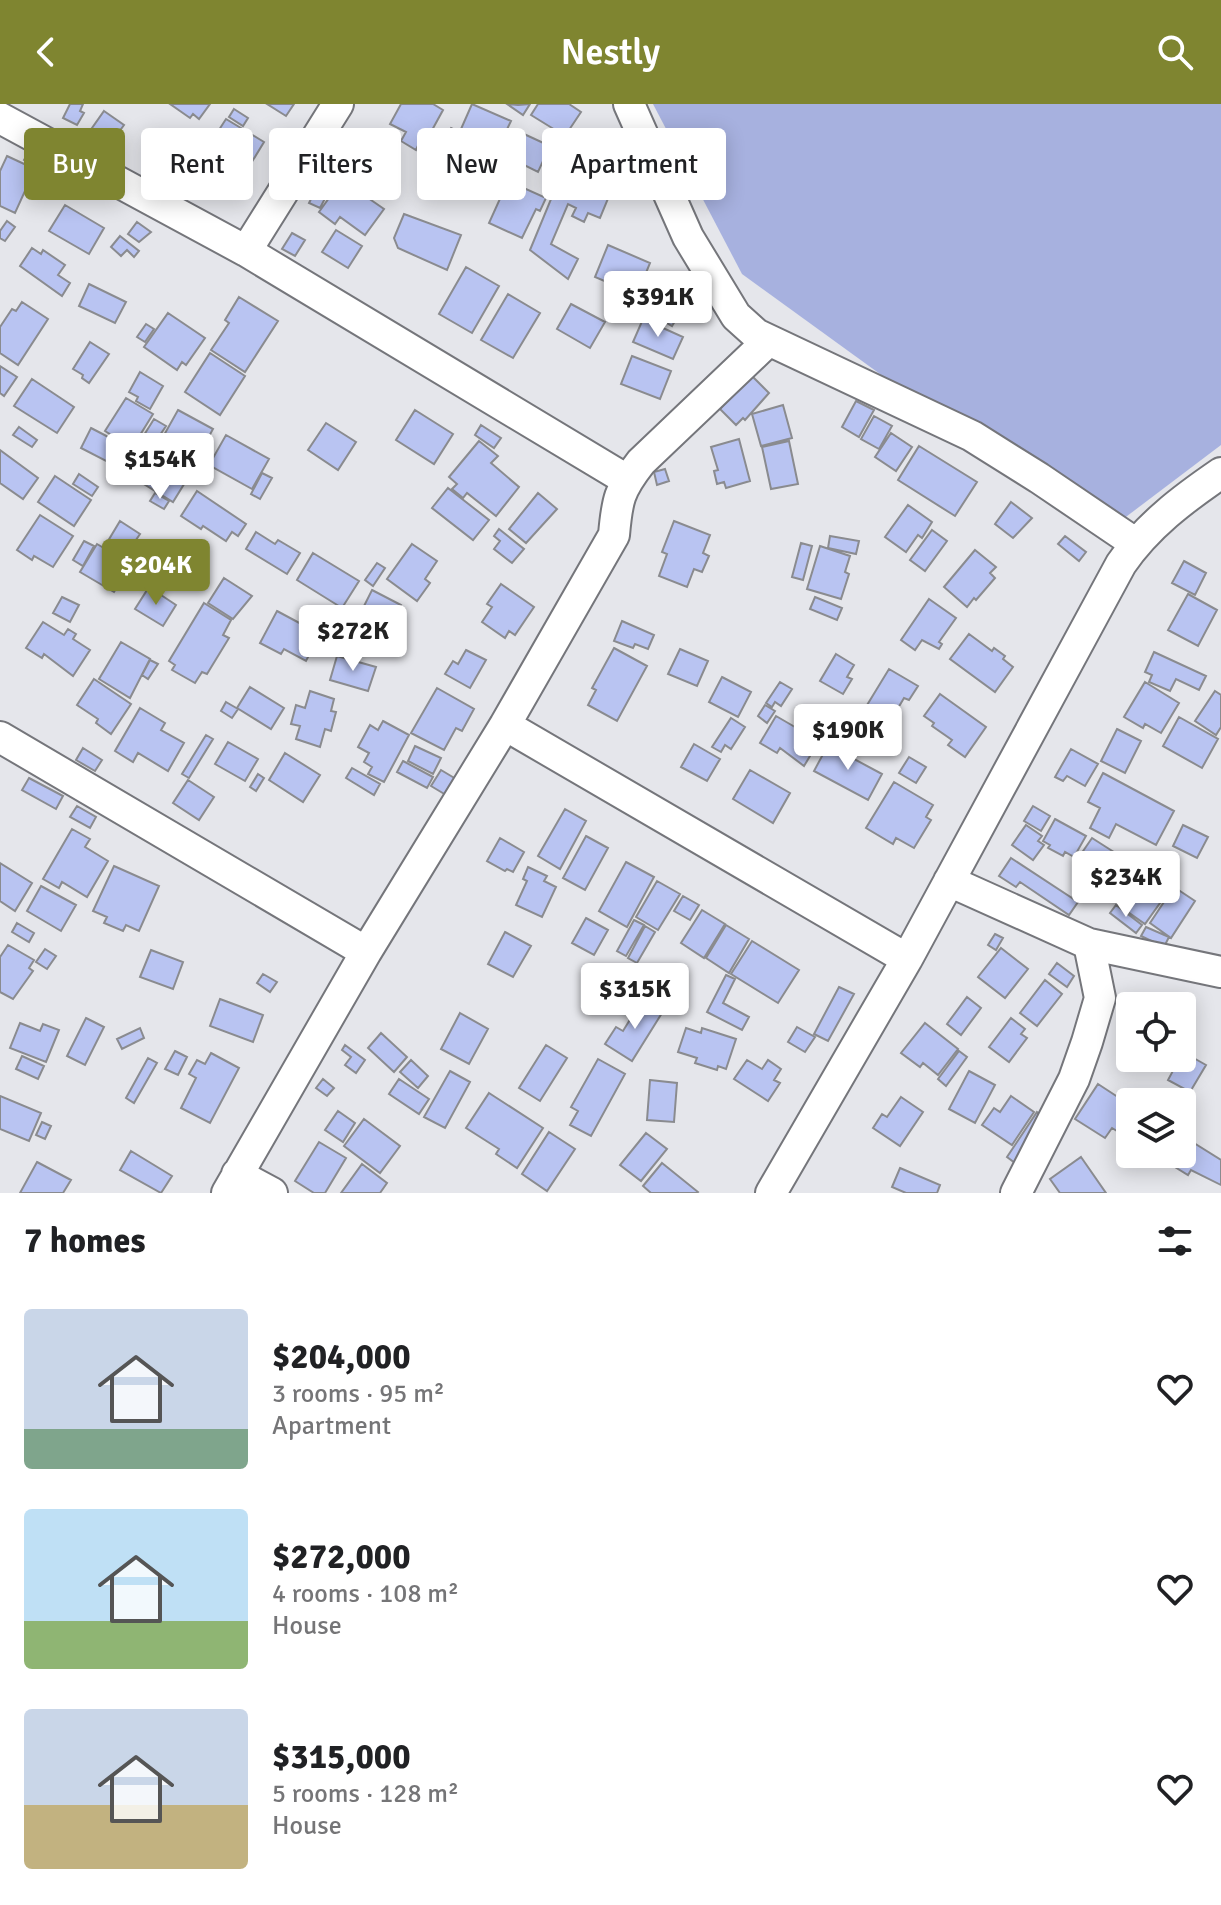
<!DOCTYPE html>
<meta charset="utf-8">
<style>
body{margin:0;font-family:Signika,sans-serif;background:#f6f6f6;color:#202124;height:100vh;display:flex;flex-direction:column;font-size:30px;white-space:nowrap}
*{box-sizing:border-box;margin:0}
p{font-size:26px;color:#757577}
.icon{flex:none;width:44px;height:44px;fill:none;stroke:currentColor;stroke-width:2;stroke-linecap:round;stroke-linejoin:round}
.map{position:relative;height:1089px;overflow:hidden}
.sheet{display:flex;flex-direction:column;background:#fff;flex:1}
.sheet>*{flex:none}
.guide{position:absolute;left:24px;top:24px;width:800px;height:72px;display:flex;gap:16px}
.tools{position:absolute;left:1116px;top:888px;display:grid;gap:16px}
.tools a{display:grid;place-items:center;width:80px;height:80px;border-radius:8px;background:#fff;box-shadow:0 4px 20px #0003;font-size:40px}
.price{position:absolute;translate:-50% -68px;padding:0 18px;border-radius:8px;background:#fff;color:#222;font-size:26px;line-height:52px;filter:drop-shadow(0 2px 4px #0008)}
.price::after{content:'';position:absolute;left:50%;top:48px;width:24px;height:18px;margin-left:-12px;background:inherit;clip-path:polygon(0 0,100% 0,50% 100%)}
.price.current{background:#7f8530;color:#fff}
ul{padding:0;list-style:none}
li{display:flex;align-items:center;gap:24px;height:200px;padding:0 24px}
li span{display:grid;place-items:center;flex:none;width:224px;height:160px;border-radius:8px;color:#555}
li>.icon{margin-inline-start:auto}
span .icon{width:96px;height:96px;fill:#fffc;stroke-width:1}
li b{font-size:34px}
h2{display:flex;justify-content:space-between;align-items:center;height:96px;padding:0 24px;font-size:34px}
.chip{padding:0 28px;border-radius:8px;background:#fff;box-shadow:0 4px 20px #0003;font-size:28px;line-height:72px}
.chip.current{background:#7f8530;color:#fff}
header{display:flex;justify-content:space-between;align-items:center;height:104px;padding:0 24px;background:#7f8530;color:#fff;font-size:36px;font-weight:600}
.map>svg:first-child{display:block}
</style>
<header><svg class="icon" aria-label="back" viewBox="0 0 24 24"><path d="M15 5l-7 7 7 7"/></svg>Nestly<svg class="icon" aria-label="search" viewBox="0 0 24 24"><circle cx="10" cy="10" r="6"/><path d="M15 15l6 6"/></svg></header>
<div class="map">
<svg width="1221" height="1089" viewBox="0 0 1221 1089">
<rect width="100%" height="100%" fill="#e5e6eb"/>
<path fill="#a7b1df" d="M653,0H1221V341L1102,431L742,170Z"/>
<path fill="#b9c4f2" stroke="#8a8b8f" stroke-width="2" d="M70,0H83L80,7L84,9L77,21L63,14Z
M170,0H210L199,15L193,10L190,14Z
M267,0H294L286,12Z
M401,0H433L443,6L425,39L420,37L416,46L401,37L406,28L390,20Z
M472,0L511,17L499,42L461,25Z
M507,0L518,1L530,0L523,11Z
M538,0H569L581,8L565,32L531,11Z
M234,5L248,14L243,22L229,13Z
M104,7L124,21L105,47L85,34Z
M226,15L264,38L247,66L208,43Z
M451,24L480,40L469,61L465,59L451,84L432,73L444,50L438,47Z
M524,30L550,42L538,68L512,55Z
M29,48L44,58L39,66L24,56Z
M558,50L570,56L565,65L554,60Z
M7,52L35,65L15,109L0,102V67Z
M563,66L588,76L591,70L614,80L600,114L588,109L584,118L572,112L576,104L568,100L551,140L578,155L568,175L530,146Z
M342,76L384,105L365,131L340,113L335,120L319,108Z
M320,77L331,83L320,104L309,99Z
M508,77L546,94L540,107L536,105L522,134L489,119Z
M65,101L104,124L89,150L49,127Z
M404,110L461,131L447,166L398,144L394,134Z
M7,117L15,123L5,137L0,134V127Z
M137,118L151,128L139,138L128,130Z
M336,126L362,142L348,164L322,148Z
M292,129L305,136L295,152L282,145Z
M120,132L139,147L134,153L127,146L121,152L111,143Z
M608,141L650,159L637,191L595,173Z
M32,144L41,150L43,146L65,161L58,171L70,179L62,192L20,162Z
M466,163L499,182L472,229L439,210Z
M664,177L689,193L672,222L647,207Z
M89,180L126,198L115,219L79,202Z
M508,190L540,209L513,254L481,236Z
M239,193L278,217L245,268L211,246L229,219L225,216Z
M22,198L48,215L18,261L0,249V223L12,205L16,207Z
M571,200L605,218L590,244L557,225Z
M168,209L205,234L186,261L182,258L177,266L144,243Z
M643,215L683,233L673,255L633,238Z
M146,220L154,225L145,238L137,233Z
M90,238L109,250L89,279L82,274L83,271L73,265Z
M210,249L245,272L220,311L185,288Z
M632,252L671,267L660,295L621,280Z
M0,262L17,273L4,292L0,289Z
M140,268L163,282L150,305L136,297L138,293L129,288Z
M752,272L769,289L745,316L743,314L736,321L720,305Z
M32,275L74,303L57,329L14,302Z
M126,294L153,310L132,344L105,327Z
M856,297L874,306L859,333L842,323Z
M783,301L792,334L761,342L752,310Z
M178,306L213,325L194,360L171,350L173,347L159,340Z
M415,306L453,330L434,360L396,336Z
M874,312L892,322L879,345L861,335Z
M154,315L166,322L150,346L139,339Z
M326,319L356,338L338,366L308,346Z
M481,321L501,334L494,344L475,331Z
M19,323L37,336L32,343L13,331Z
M91,324L118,338L108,358L81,344Z
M891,329L912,343L896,367L875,353Z
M226,331L269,355L252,385L209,361Z
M739,335L750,377L726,384L724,378L717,380L714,367L718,366L711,343Z
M479,337L498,352L491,359L519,383L496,412L467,389L463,394L452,385L457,380L449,373Z
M789,337L798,380L771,385L762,343Z
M919,342L977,378L955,412L898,376Z
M0,346L38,374L23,395L0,379Z
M149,348L189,372L173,398L134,374Z
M665,365L669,377L657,381L654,368Z
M262,369L272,374L260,395L251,390Z
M79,370L98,383L92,392L73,380Z
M55,372L91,396L74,422L38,398Z
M448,384L489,416L473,436L432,404Z
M197,387L246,420L238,432L232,428L226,437L203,422L201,425L181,412Z
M155,389L169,397L164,405L150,397Z
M538,389L557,405L526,439L509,425Z
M1011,398L1032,414L1013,434L995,420Z
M908,401L932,418L922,434L918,431L906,448L885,433Z
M40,411L73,432L53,463L34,452L32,456L17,446Z
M120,417L140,430L127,449L108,437Z
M674,417L710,431L703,449L709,452L702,468L694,465L687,483L659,472L667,450L662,448Z
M499,425L524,445L512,459L494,445L500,437L494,432Z
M932,426L947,437L925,467L910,456Z
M256,428L275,440L278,436L300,449L287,470L246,445Z
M830,432L859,437L856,450L828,444Z
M1065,432L1086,448L1079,457L1058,440Z
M84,437L94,442L83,462L73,456Z
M801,439L812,442L803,476L792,473Z
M97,440L131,460L114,488L80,468Z
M412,440L437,457L425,475L430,479L417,497L387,475Z
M820,442L850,452L845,468L849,470L841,495L807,485Z
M975,446L996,463L990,469L995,474L976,496L974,494L967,503L944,483Z
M313,449L359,477L342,504L297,476Z
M165,454L184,466L175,481L156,470Z
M1184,457L1206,469L1195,491L1172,479Z
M377,459L385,464L373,482L365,476Z
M224,474L252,492L233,515L208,499Z
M501,480L534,503L515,531L509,527L505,534L482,518L492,503L487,500Z
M149,483L176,501L163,522L135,505Z
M372,486L401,501L390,523L361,508Z
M1188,490L1217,506L1198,542L1168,526Z
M62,493L79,501L70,518L53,509Z
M815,493L842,504L837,516L810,505Z
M929,495L956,514L939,538L942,540L939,545L922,536L915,546L901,536Z
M204,499L231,516L223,531L229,534L207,570L202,568L195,579L172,566L175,561L169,557Z
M277,507L320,530L306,557L284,545L281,550L260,539Z
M622,517L654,531L648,545L635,540L633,544L614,537Z
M43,518L64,531L68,525L76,530L73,535L90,546L73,572L44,550L42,554L26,544Z
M969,530L992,547L994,544L1005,552L1003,555L1013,563L995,588L950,555Z
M121,538L150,555L130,594L99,575Z
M614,544L647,562L617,617L588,601L596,586L592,584Z
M680,545L708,557L697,582L668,570Z
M466,546L486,556L470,584L445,570L453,557L458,560Z
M1154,548L1206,572L1199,586L1176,575L1170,587L1149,578L1152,571L1145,568Z
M836,550L854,561L847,573L852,575L843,590L820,577Z
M337,552L376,563L368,587L330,576Z
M150,556L158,560L148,575L142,571Z
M889,565L918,582L909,596L904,594L885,626L861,611Z
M722,573L751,588L738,613L709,598Z
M94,575L131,600L111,630L96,619L98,615L77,601Z
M780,578L792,585L781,602L775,598L772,603L766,599Z
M1145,578L1179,599L1161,629L1145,620L1143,624L1124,613Z
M250,583L284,604L271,625L237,604Z
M437,584L474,605L462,627L456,624L444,646L411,629Z
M310,587L334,595L331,607L336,608L331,627L325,625L320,643L296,635L300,622L291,620L296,601L305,604Z
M1215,587L1221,591V623L1216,631L1195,617Z
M940,590L986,623L965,653L948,641L952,636L932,622L934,619L924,612Z
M226,598L238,605L232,614L221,607Z
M765,601L775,607L767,619L758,612Z
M140,604L165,619L161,626L184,639L168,667L138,649L133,658L115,647Z
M776,612L819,637L804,662L780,644L777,649L760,639Z
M1179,613L1218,635L1202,664L1163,642Z
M731,614L745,623L731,645L725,641L721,648L712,643Z
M383,617L409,631L384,678L368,670L372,663L364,658L369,649L358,643L370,621L378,626Z
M1117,625L1141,637L1125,669L1101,657Z
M206,631L213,635L189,674L182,670Z
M228,638L258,655L245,677L215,660Z
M694,640L720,655L707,677L681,663Z
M828,641L882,670L868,696L814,667Z
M415,642L441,654L433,670L408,657Z
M83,644L102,656L95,667L76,656Z
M1071,645L1098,660L1085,682L1067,672L1063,677L1055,673Z
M285,649L320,671L303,698L269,676Z
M909,653L926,663L916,679L899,669Z
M403,657L433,673L427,684L397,668Z
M352,664L380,680L374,691L346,674Z
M441,666L456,675L446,691L431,682Z
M750,666L790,689L773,719L733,695Z
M1103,669L1174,707L1156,741L1116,720L1109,734L1090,724L1100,704L1088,698Z
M258,670L264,674L256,687L250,683Z
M29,674L63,692L56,705L22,686Z
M188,676L214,693L199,716L173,699Z
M894,678L933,701L926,713L931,716L914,744L896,734L893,740L866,724Z
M77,702L96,713L90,724L70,713Z
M1033,702L1050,712L1041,727L1024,717Z
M565,705L586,717L560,765L538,752Z
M1055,715L1086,732L1074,753L1065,748L1063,752L1048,744L1050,741L1043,737Z
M1026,721L1042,732L1038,737L1044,741L1033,756L1012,741Z
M1183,721L1208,733L1197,754L1173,742Z
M72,725L90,735L85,743L108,757L87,793L62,778L59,784L43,775Z
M586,732L608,744L585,786L563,774Z
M500,734L524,748L513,768L507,765L505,767L487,757Z
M1092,734L1131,759L1120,777L1112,771L1109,776L1079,753Z
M1011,754L1078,798L1069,811L1020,778L1016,783L999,772Z
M626,758L654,773L627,823L599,807Z
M0,759L32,779L15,807L0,797Z
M114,762L159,782L139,827L126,821L123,827L104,819L107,813L93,807Z
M528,763L547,772L544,777L556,783L542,813L516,801L527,777L523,775Z
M1143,766L1170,785L1145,820L1118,801Z
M657,777L680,790L658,826L636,813Z
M41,782L76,801L61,827L27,807Z
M1174,783L1195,797L1171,834L1150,819Z
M683,792L699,801L690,816L674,807Z
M1116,801L1142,821L1136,829L1110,809Z
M702,806L725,820L704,854L681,839Z
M586,814L608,826L594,851L572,839Z
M634,816L644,821L626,852L617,847Z
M17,819L34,829L29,838L12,828Z
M726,821L749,835L729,869L706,854Z
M645,822L655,828L637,859L628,854Z
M1146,823L1169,833L1164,843L1141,832Z
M505,828L531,842L513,873L488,860Z
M995,830L1003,834L996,846L988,841Z
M752,837L799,866L778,899L731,870Z
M8,841L34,856L29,864L33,867L13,895L0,888V853Z
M1001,844L1028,865L1005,894L978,873Z
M45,845L56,852L47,865L36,858Z
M151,846L183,858L173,885L140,873Z
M1057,859L1074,872L1067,883L1049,870Z
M263,870L277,878L270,888L257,879Z
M726,871L735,875L723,899L749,913L742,926L707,908Z
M1045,876L1062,890L1037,922L1020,909Z
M839,883L854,890L828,937L814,930Z
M967,893L981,904L961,931L947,920Z
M220,895L263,911L253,938L210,922Z
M642,896L662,909L632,957L605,940L616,923L623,927Z
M460,909L488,925L469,960L441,945Z
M86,914L104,923L85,961L67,952Z
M1011,914L1025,925L1021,930L1027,934L1009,958L989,943Z
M20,919L40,927L43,920L59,926L46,958L10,944Z
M925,919L958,945L938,971L923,959L920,963L901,949Z
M797,923L815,933L805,948L788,938Z
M140,924L144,934L122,945L117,935Z
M686,924L701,929L702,924L736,935L726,965L718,962L717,966L695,959L697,954L678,948Z
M381,929L407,953L394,968L368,944Z
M345,941L365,956L356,969L345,961L351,953L342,946Z
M546,941L567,954L540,997L519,984Z
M175,947L187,953L178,971L165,965Z
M959,947L967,953L946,982L938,975Z
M1183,948L1206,961L1190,988L1168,976Z
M211,949L239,964L210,1019L181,1004L196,974L189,970L197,956L205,960Z
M22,952L44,962L38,975L16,965Z
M148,954L157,959L134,999L126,994Z
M598,955L625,970L591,1032L570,1021L578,1007L571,1003Z
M411,956L428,972L418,984L400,968Z
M747,956L762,965L768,956L781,965L774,976L780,979L768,997L734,975Z
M450,967L470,978L445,1024L424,1013Z
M969,967L995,981L975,1019L949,1005Z
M323,975L334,984L327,992L316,984Z
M399,975L429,995L419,1010L389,990Z
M650,976L677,979L674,1018L647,1016Z
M1098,980L1130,1001V1035L1112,1024L1105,1034L1075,1015Z
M489,989L543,1024L517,1064L496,1050L499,1045L466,1024Z
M0,992L41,1009L29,1037L0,1025Z
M1011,992L1034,1008L1012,1041L982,1021L994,1004L1000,1008Z
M901,993L923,1008L900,1042L873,1024L882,1010L887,1013Z
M338,1007L355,1019L343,1038L325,1026Z
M1037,1008L1049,1016L1019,1062L1007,1053Z
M364,1015L400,1042L380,1069L344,1042Z
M42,1018L51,1022L45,1035L36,1031Z
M549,1028L575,1045L547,1087L522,1070Z
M646,1029L667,1045L641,1077L620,1061Z
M1186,1034L1221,1056V1081L1191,1066L1188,1071L1170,1060L1176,1050H1182V1041Z
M319,1038L346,1054L325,1089H314L295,1077Z
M131,1047L172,1072L161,1089L120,1066Z
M1081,1053L1106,1089H1060L1050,1075Z
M37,1058L71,1076L63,1089H20Z
M662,1059L698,1088L697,1089H651L643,1082Z
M362,1060L387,1079L380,1089H341Z
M900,1064L940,1081L937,1089H906L892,1083Z"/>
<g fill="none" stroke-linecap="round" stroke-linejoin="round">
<defs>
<path id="minor" d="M629,0L688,133L736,212L756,230L972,332L1039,374L1135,439
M0,14L246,147L627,376
M246,147L338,0
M505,621L907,855
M0,633L366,848
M949,777L1089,840L1221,868
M237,1070L272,1089
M227,1089L366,848L505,621L614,431C617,396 619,386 641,358L768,237
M771,1089L907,855L1121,460C1147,422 1183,395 1221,369
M1016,1089L1074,975L1087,938L1100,894L1089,840"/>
</defs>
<use href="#minor" stroke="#75767b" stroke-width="34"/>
<use href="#minor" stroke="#fff" stroke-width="30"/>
</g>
</svg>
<div class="tools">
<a><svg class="icon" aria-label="locate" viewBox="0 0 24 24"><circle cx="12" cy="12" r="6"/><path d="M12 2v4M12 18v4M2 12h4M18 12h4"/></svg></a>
<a><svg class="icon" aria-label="layers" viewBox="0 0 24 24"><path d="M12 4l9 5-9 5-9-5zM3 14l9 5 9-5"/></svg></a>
</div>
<b class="price" style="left:658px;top:235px">$391K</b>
<b class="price" style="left:160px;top:397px">$154K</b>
<b class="price current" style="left:156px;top:503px">$204K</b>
<b class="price" style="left:353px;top:569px">$272K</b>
<b class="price" style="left:848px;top:668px">$190K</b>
<b class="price" style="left:1126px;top:815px">$234K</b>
<b class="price" style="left:635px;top:927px">$315K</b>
<div class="guide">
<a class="chip current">Buy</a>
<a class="chip">Rent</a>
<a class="chip">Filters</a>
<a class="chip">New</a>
<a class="chip">Apartment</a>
</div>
</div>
<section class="sheet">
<h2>7 homes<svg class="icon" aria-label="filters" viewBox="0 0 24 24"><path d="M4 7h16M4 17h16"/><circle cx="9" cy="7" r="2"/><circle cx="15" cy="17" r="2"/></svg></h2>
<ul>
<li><span style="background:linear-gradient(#c9d6e8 75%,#7fa58c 0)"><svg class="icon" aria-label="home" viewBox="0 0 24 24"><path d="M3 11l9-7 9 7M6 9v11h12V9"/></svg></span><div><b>$204,000</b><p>3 rooms · 95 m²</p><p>Apartment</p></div><svg class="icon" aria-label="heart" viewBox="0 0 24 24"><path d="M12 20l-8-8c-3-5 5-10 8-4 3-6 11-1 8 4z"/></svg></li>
<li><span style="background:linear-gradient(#bfe0f5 70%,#8fb573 0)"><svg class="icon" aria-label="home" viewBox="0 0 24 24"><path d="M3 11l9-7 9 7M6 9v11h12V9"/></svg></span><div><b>$272,000</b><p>4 rooms · 108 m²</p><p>House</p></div><svg class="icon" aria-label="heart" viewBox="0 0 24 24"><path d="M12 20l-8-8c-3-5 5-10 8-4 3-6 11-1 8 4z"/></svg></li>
<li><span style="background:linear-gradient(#c9d6e8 60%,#c2b280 0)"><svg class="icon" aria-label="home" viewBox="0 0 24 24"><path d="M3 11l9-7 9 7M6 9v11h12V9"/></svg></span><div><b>$315,000</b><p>5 rooms · 128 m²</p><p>House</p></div><svg class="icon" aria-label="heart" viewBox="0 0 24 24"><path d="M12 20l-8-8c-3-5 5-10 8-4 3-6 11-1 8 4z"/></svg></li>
</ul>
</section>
